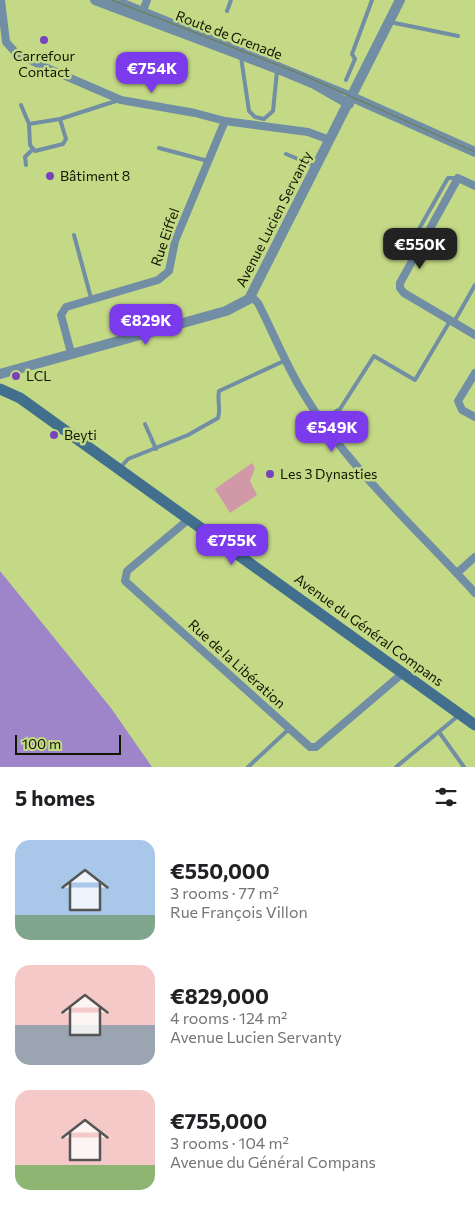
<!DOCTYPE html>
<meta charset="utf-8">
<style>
body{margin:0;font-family:Commissioner,sans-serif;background:#f2f2f2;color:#202124;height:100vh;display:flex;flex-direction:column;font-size:19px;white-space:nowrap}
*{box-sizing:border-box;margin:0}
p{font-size:16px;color:#757577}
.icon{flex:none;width:28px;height:28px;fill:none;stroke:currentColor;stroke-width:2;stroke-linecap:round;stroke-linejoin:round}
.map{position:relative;height:767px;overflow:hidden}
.details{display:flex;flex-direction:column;background:#fff;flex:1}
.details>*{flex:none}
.scale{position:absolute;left:15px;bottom:12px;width:106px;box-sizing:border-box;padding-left:5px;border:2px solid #101600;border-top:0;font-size:14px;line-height:18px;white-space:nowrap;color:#101600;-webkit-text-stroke:4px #c4d986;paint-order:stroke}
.price{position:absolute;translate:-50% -42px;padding:0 11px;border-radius:10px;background:#7c3aed;color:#fff;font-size:16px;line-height:32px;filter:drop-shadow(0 1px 2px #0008)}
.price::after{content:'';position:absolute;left:50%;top:30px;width:15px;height:11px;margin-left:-8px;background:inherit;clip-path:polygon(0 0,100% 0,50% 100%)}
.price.selected{background:#222;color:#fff}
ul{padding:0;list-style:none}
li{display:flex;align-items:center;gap:15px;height:125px;padding:0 15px}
li span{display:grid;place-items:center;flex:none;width:140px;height:100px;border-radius:15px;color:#555}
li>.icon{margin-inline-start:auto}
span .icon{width:60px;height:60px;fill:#fffc;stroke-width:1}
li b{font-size:21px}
h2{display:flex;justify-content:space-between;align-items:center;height:60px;padding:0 15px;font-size:21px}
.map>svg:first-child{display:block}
</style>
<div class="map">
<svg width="475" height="767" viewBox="0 0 475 767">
<rect width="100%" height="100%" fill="#c4d986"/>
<path fill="#d198a8" d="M252,463L255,468L250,481L257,495L230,513L215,489Z"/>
<path fill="#9e85c9" d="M0,571L111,708L152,767H0Z"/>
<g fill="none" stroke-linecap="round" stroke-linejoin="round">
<path stroke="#718ea4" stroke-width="4" d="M112,0L201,35
M121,0L352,94
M227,11L231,0
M390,22L458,36
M241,57L249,111L255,117L264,119L273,111L277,71
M346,80L355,59L352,54L372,0
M323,84L351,96
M21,105L29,124L60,119L119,100
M29,124L30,145L35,151L63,144L66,139L60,119
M159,148L208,161
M286,154L315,166
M26,165L25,157L33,149
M74,235L91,298
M422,240L419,229L448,178H458
M454,322L475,285
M322,420L340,409L374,356L415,380L450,321
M145,424L156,449
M120,468L128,459L188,435L218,418C221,409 217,401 219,391L286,360
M439,732L464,767
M248,767L290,728
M396,767L458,716"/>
<path stroke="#718ea4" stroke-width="8" d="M1,0L6,42L16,53L40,65L121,100L195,113L225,121L308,132L330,140
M141,16L147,0
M475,186L458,178L400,283V288L404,293L475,335
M251,296L258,303C273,332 285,363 302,391C347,467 416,528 475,593
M71,353L61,315L66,307L158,280L169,271L175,241L225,121
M475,373L458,401L462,410L475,417
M189,519L127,571L125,581L310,747H316L403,673
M457,573L475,557"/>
<path stroke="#718ea4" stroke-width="10" d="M95,0L278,69L314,84L349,104
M352,97L475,152
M0,374L226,311L249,299L400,0"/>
<path stroke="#426f8e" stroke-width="11" d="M0,389L20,398L475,725"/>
<path stroke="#6c7944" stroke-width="1" d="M112,0L303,75L475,152"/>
</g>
<g fill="#7742ba" stroke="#c4d986" stroke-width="2">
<circle cx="44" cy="40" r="5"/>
<circle cx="50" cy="176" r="5"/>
<circle cx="16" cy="376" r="5"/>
<circle cx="54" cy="435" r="5"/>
<circle cx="270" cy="474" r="5"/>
</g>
<g text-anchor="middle" stroke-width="5" stroke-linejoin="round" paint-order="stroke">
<g font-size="14" fill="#101600" stroke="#c4d986">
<text transform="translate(229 35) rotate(21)" y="5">Route de Grenade</text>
<text transform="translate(274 219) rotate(-63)" y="5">Avenue Lucien Servanty</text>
<text transform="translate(165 237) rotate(-71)" y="5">Rue Eiffel</text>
<text transform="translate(369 630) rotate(36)" y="5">Avenue du Général Compans</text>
<text transform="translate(237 664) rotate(42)" y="5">Rue de la Libération</text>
</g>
<g font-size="14" fill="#101600" stroke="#c4d986" text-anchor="start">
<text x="44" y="61" text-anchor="middle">Carrefour<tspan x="44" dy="16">Contact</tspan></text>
<text x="60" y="181">Bâtiment 8</text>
<text x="26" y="381">LCL</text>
<text x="64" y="440">Beyti</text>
<text x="280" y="479">Les 3 Dynasties</text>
</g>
</g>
</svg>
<div class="scale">100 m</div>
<b class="price" style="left:152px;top:94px">€754K</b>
<b class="price selected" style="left:420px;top:270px">€550K</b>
<b class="price" style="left:146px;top:346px">€829K</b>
<b class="price" style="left:332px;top:453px">€549K</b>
<b class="price" style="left:232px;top:566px">€755K</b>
</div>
<section class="details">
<h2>5 homes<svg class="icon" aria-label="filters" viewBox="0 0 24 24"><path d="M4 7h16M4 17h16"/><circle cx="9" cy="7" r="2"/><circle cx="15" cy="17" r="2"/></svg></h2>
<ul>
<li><span style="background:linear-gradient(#a9c7e8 75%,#7fa58c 0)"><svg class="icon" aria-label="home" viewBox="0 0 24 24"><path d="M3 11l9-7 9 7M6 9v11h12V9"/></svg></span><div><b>€550,000</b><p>3 rooms · 77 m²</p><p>Rue François Villon</p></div></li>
<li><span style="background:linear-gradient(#f6c9c9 60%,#9aa5b1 0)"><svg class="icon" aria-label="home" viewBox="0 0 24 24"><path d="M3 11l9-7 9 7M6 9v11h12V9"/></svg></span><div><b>€829,000</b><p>4 rooms · 124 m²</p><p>Avenue Lucien Servanty</p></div></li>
<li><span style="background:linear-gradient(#f6c9c9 75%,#8fb573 0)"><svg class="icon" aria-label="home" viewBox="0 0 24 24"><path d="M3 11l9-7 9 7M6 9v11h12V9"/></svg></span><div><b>€755,000</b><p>3 rooms · 104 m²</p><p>Avenue du Général Compans</p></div></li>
</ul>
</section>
